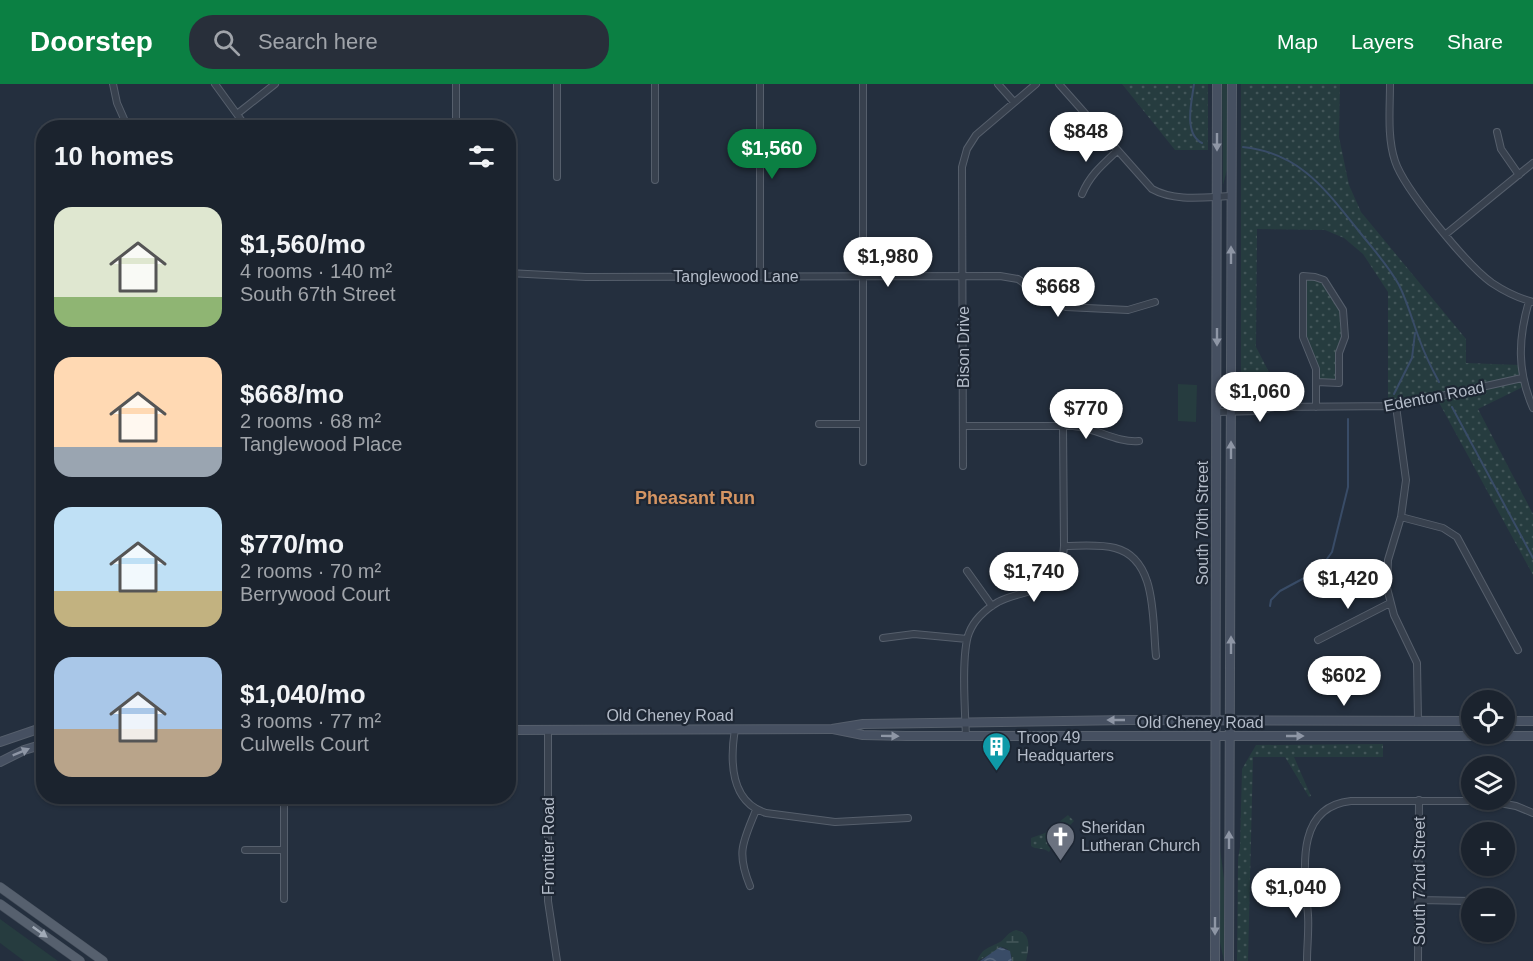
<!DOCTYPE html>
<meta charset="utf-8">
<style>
body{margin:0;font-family:Helvetica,sans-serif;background:#282f3a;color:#f1f3f6;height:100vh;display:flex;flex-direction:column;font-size:22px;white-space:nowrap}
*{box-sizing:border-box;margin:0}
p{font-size:20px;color:#a0a4aa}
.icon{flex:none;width:33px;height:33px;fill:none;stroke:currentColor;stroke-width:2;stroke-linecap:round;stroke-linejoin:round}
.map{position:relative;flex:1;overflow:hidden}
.details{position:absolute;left:36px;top:36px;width:480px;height:684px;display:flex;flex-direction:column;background:#1b232e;border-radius:24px;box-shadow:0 2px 4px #0004,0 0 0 2px #39404a}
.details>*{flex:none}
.fabs{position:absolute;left:1461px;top:606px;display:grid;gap:12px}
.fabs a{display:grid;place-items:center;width:54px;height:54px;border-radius:50%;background:#1b232e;box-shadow:0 2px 4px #0004,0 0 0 2px #39404a;font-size:30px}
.price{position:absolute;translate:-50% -51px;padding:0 14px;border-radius:21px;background:#fff;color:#222;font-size:20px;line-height:39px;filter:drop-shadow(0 2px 3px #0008)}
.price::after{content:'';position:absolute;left:50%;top:36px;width:18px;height:14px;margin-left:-9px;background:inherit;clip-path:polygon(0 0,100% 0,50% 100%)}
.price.current{background:#0b8043;color:#fff}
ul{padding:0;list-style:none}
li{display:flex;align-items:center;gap:18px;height:150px;padding:0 18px}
li span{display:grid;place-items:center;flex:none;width:168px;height:120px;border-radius:18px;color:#555}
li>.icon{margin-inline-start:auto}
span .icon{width:72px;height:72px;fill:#fffc;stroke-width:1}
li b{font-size:26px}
h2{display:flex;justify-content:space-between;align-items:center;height:72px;padding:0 18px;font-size:26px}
header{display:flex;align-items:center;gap:36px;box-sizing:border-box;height:84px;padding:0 30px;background:#0b8043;color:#fff}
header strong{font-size:28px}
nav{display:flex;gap:33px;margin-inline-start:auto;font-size:21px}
.search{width:420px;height:54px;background:#282f3a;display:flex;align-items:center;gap:15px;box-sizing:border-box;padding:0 21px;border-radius:24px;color:#a0a4aa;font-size:22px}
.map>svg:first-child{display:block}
</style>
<header>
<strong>Doorstep</strong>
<div class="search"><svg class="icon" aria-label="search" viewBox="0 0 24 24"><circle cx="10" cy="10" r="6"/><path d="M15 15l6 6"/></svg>Search here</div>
<nav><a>Map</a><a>Layers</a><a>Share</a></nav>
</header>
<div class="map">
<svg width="1533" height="877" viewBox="0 0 1533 877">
<defs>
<pattern id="wetland-marsh" width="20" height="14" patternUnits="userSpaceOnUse" patternTransform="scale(1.5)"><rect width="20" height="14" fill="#263c3f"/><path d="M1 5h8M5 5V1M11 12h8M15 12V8" fill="none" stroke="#435659"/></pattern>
<pattern id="park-dots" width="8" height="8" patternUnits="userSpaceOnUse" patternTransform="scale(1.5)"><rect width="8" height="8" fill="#263c3f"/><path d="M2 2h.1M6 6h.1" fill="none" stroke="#435659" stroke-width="1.8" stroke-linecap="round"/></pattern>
<pattern id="water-waves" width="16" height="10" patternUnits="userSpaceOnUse" patternTransform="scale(1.5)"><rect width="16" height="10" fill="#394c67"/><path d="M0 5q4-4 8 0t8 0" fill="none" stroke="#53647b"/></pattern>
</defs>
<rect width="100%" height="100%" fill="#242f3e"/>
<path fill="#263c3f" d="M1222,0H1227V86L1223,101Z
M1178,300L1197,301L1196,338L1178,337Z
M1220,765L1224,794V877L1219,854Z
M0,835L58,877H24L0,859Z"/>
<path fill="url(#wetland-marsh)" d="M1016,846C1032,849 1029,864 1026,877H1012C1012,870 1009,863 1000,863L995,868L977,877C982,864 989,864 1000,858C1006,854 1008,848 1016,846Z"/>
<path fill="url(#park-dots)" d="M1122,0H1208V66H1175Z
M1241,0H1340L1339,53L1349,101L1361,128L1466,255V279L1520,281L1525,302L1478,325L1533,430V491L1436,313L1388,323V208L1363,170L1344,154L1325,146L1257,145L1256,263L1274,298V323L1241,319Z
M1303,192L1319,194L1343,226L1345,238L1340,265L1339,299L1317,298V292L1307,266Z
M1383,660V673H1294L1311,712L1309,713L1285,673H1253L1248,877H1237L1238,775L1240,763L1242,685L1256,661Z
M1068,731L1074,737L1056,756L1049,768C1043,763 1036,766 1031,762V754L1045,749Z"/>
<path fill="url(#water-waves)" d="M1000,863L1010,867L1012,877H980Z"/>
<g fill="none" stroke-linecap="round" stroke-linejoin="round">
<path stroke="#394c67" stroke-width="2" d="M1194,0C1192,16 1183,50 1202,59
M1243,63C1300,69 1325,105 1358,146C1372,164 1388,181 1399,201C1408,219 1413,239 1420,257C1425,271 1432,285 1439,298
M1394,310L1412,274L1415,249
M1452,323L1533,474
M1270,522L1271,516L1280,507L1319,486L1332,468L1348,403V335"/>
<defs>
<path id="minor" d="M113,0L117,19L128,44
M215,0L247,44
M456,0V44
M760,0V192
M863,0V378
M998,0L1014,18
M1059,0L1152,105C1175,118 1205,113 1232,112
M1390,0C1390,25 1387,53 1395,77C1404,105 1468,182 1492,199C1504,207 1518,214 1533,218
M237,30L275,0
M1497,48L1501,65L1519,91
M39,86H44
M557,93V0
M655,96V0
M1082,110C1090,91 1102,81 1117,67
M1446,150L1533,79
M40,184H44
M508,189L586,193L1000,192L1018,195L1050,217L1066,223L1128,226L1155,218
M1529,217C1518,255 1517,287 1533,324
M1217,319H1259L1273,323
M1396,322L1406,396L1401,433L1388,476L1387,504L1394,531L1417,579L1418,637
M1316,323V285L1303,253V192L1315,193L1324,196L1343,226L1345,253L1339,269V299L1317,298
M1217,328L1258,327L1274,323L1396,322L1522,294
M819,340H862
M963,342H1073C1096,344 1117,359 1139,357
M963,382L962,83L967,65L976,51L1036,0
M1401,433L1443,444L1457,453L1518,566
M1064,462C1080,462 1099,460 1115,464C1158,475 1152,537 1156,572
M967,487L992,522
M883,554L914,550L967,555
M1318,556L1390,519
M735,645C730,676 730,718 766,729L835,738L908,734
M548,646V817L557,877
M966,652C965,628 961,569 969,549C974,536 986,525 998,518C1013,510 1031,509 1046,501C1059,490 1063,479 1064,462L1063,342
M245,766H284
M750,802C736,768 743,758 756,726
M284,815V712
M1419,816L1472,817
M1307,877C1307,862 1309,846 1308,831C1305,790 1293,723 1351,717H1489L1516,722L1533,729
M1418,877L1419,716"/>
<path id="secondary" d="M1504,637H1533
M833,645L863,651L906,652H1533
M508,646L832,645L863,640L1128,636L1472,637
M0,658L44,643
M0,678L24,666L44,660
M1215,877L1217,0
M1229,877L1232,0"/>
<path id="primary" d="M0,803L103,877
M0,820L80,877"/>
</defs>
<use href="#minor" stroke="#565f6c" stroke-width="8"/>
<use href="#secondary" stroke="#565f6c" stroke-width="10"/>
<use href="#primary" stroke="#414a57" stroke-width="10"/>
<use href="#minor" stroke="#38414e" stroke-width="6"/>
<use href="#secondary" stroke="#465061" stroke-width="8"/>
<use href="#primary" stroke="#56606e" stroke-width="9"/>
</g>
<defs><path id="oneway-solid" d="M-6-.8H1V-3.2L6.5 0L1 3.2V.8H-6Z" transform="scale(1.5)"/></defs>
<g fill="#8e96a5">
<use href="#oneway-solid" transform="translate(1217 58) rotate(90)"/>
<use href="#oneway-solid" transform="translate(1231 171) rotate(-90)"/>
<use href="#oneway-solid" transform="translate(1217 253) rotate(90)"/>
<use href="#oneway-solid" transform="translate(1231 366) rotate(-90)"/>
<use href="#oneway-solid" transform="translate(1231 561) rotate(-90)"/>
<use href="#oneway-solid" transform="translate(1116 636) rotate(180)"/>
<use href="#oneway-solid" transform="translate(890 652) rotate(1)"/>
<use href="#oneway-solid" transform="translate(1295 652)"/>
<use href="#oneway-solid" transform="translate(21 668) rotate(-22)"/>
<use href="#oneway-solid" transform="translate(1229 756) rotate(-90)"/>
<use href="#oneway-solid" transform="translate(1215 842) rotate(90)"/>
</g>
<use fill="#a1aab7" href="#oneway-solid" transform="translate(40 848) rotate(36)"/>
<defs>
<symbol id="building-pin" viewBox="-11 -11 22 30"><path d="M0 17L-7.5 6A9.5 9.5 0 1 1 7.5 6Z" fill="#0f9aa8" stroke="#1d2633"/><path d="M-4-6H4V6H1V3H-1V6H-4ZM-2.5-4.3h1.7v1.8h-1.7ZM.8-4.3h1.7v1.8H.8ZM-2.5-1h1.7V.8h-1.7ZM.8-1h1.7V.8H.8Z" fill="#fff"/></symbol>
<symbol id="church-pin" viewBox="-11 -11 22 30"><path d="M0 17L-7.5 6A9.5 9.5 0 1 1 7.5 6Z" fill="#6b7280" stroke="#1d2633"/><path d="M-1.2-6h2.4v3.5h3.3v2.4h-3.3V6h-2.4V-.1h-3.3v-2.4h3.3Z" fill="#fff"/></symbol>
</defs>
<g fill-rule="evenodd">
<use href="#building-pin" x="980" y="646" width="33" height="45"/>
<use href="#church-pin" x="1044" y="736" width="33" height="45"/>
</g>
<g text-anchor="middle" stroke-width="4.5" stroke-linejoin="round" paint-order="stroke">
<g font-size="16" fill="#b4bcc9" stroke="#1d2633">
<text x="736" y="198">Tanglewood Lane</text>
<text transform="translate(963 263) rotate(-90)" y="6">Bison Drive</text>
<text transform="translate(1434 312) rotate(-11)" y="6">Edenton Road</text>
<text transform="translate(1202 439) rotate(-90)" y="6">South 70th Street</text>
<text x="670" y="637">Old Cheney Road</text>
<text x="1200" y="644">Old Cheney Road</text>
<text transform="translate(548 762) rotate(-90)" y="6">Frontier Road</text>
<text transform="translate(1419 797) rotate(-90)" y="6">South 72nd Street</text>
</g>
<g font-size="16" fill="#b4bcc9" stroke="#1d2633" text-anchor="start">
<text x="1017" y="659">Troop 49<tspan x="1017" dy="18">Headquarters</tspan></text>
<text x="1081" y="749">Sheridan<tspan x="1081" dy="18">Lutheran Church</tspan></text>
</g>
<g font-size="18" font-weight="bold" fill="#d59563" stroke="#1d2633">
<text x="695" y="420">Pheasant Run</text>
</g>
</g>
</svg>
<div class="fabs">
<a><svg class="icon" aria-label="locate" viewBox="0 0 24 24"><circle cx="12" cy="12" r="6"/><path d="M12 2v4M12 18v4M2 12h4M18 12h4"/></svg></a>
<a><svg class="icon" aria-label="layers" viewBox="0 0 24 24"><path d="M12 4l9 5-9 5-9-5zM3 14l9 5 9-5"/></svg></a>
<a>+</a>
<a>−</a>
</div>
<b class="price" style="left:1086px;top:79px">$848</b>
<b class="price current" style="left:772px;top:96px">$1,560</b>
<b class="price" style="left:888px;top:204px">$1,980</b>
<b class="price" style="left:1058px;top:234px">$668</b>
<b class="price" style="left:1260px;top:339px">$1,060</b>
<b class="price" style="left:1086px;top:356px">$770</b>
<b class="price" style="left:1034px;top:519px">$1,740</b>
<b class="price" style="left:1348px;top:526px">$1,420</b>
<b class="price" style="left:1344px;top:623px">$602</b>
<b class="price" style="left:1296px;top:835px">$1,040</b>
<section class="details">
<h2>10 homes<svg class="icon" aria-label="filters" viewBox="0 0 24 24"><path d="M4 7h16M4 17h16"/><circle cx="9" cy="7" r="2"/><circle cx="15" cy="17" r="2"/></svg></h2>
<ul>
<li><span style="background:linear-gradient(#dfe7d0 75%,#8fb573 0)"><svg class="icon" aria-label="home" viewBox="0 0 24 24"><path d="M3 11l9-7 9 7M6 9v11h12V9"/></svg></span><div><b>$1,560/mo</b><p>4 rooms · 140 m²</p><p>South 67th Street</p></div></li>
<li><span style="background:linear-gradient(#ffd9b3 75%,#9aa5b1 0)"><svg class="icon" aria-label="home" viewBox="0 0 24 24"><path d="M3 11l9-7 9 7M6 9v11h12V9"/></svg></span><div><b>$668/mo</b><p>2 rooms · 68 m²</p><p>Tanglewood Place</p></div></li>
<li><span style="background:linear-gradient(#bfe0f5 70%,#c2b280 0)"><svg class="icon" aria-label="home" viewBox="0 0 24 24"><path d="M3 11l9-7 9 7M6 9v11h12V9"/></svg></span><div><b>$770/mo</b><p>2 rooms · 70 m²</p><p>Berrywood Court</p></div></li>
<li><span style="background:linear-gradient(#a9c7e8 60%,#b9a48a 0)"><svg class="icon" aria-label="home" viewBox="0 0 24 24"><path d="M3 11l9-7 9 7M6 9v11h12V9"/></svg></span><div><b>$1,040/mo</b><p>3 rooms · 77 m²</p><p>Culwells Court</p></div></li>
</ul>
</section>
</div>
